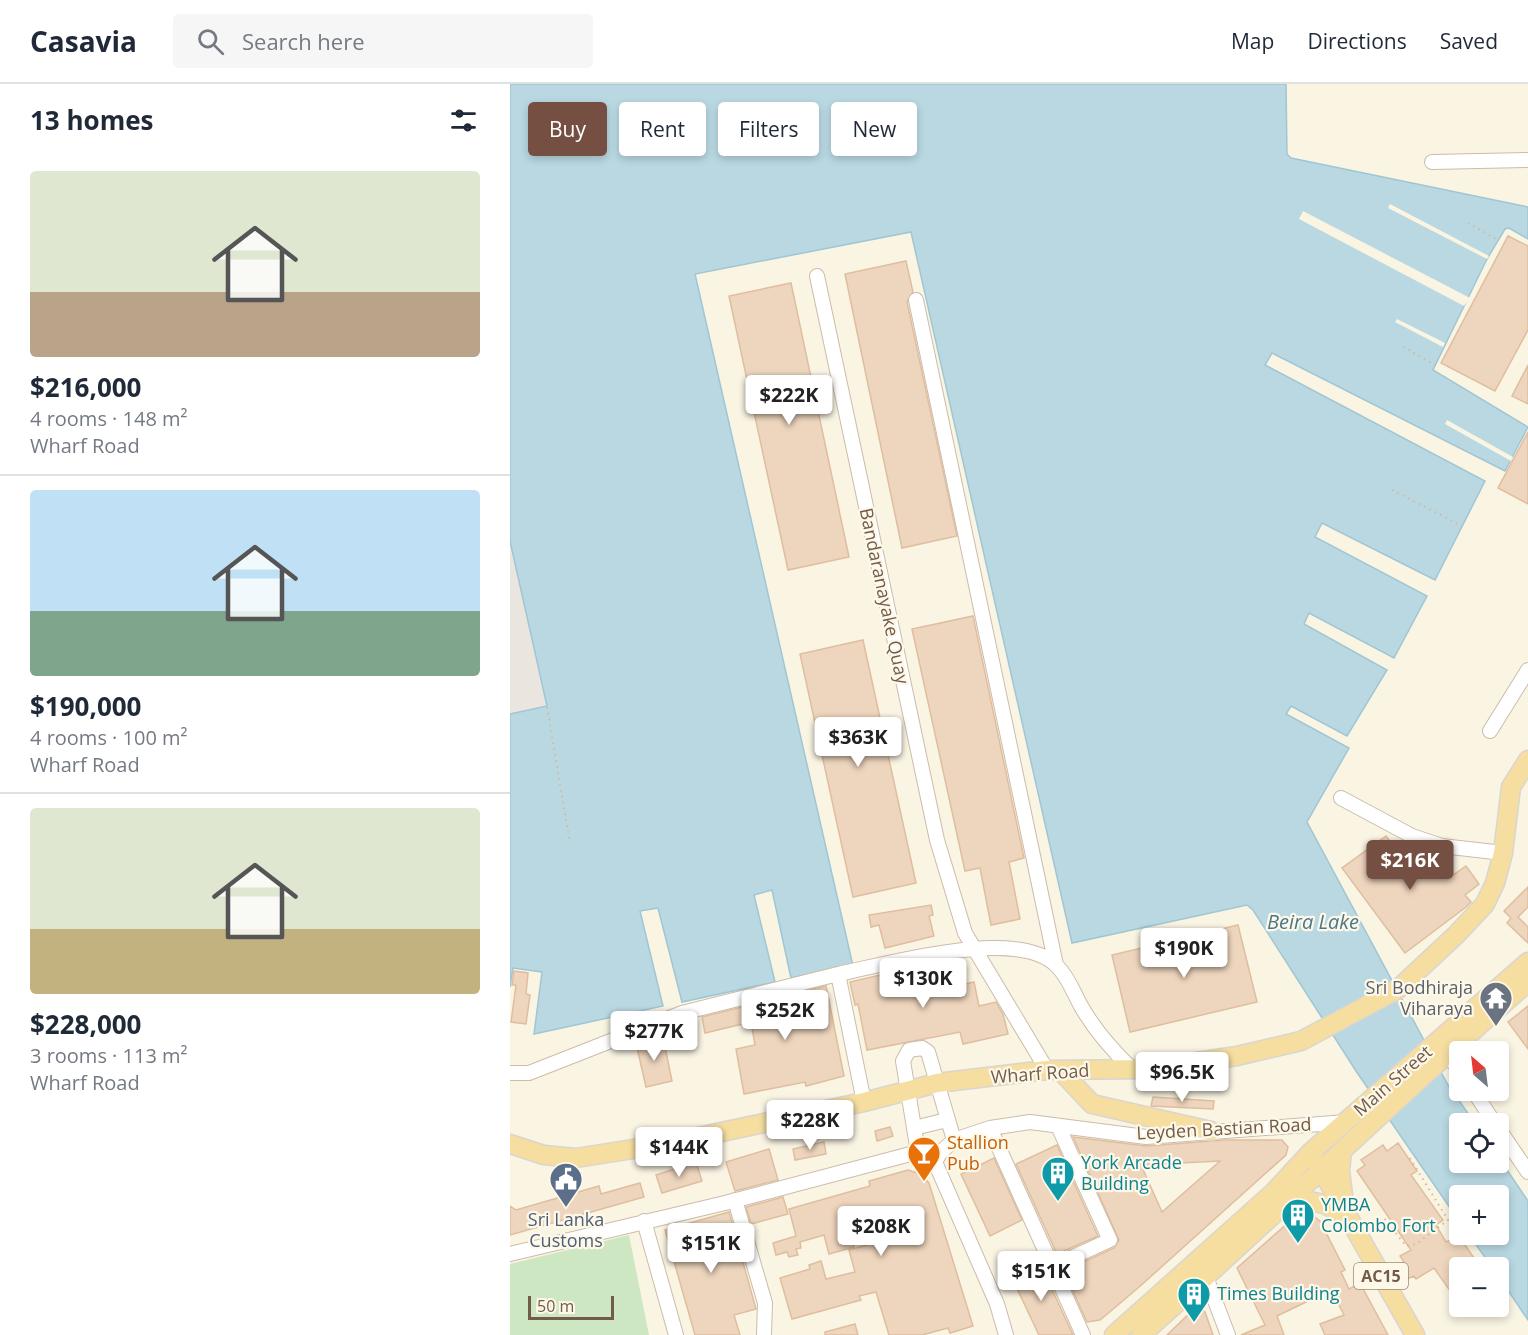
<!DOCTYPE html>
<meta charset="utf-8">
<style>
body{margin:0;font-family:"Open Sans",sans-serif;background:#f6f6f7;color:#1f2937;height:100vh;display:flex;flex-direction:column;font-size:22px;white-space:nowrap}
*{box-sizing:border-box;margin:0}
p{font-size:20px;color:#747a83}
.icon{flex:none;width:33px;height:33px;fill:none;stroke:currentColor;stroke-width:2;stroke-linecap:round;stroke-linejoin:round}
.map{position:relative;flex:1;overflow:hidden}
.panel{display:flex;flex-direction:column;background:#fff;width:510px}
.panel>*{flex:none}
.guide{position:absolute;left:18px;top:18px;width:570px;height:54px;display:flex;gap:12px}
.needle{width:39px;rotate:332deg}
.controls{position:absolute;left:939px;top:957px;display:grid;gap:12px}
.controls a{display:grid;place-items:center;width:60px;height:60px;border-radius:6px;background:#fff;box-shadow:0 3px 9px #0003;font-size:30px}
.scale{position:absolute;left:18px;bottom:15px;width:86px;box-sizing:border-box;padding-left:6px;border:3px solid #715c4b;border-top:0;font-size:16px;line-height:21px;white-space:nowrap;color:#715c4b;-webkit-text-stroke:4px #fef8e9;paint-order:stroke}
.price{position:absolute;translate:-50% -51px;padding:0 14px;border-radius:6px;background:#fff;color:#222;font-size:20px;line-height:39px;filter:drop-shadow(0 2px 3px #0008)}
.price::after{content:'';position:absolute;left:50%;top:36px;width:18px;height:14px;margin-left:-9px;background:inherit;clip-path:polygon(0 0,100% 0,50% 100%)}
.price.current{background:#744f42;color:#fff}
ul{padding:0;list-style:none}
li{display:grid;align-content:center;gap:12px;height:318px;padding:0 30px}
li+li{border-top:2px solid #e0e1e3}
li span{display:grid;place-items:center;height:186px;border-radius:6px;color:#555}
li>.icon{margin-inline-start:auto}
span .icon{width:108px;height:108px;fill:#fffc;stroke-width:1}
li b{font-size:26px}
h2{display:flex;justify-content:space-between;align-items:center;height:72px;padding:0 30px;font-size:26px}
.pill{padding:0 21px;border-radius:6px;background:#fff;box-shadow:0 3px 9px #0003;font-size:21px;line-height:54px}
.pill.current{background:#744f42;color:#fff}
header{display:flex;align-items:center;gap:36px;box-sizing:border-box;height:84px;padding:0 30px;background:#fff;border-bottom:2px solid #e0e1e3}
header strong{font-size:28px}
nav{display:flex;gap:33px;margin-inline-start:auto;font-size:21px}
.search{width:420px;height:54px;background:#f6f6f7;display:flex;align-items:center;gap:15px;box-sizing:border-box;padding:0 21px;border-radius:6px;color:#747a83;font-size:22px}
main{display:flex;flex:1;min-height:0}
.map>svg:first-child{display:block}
</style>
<header>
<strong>Casavia</strong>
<div class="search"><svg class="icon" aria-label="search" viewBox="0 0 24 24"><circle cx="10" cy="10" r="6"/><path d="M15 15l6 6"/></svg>Search here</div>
<nav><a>Map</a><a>Directions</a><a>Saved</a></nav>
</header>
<main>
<section class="panel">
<h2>13 homes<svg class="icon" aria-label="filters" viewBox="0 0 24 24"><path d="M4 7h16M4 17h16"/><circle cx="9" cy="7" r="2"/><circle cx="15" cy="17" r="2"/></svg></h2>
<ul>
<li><span style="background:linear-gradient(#dfe7d0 65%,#b9a48a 0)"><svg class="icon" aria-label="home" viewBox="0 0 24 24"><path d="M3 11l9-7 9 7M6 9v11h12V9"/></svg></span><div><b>$216,000</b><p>4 rooms · 148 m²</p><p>Wharf Road</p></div></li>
<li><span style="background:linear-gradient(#bfe0f5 65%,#7fa58c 0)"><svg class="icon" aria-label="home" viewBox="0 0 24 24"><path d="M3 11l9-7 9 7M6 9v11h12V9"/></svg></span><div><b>$190,000</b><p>4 rooms · 100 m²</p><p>Wharf Road</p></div></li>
<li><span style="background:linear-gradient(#dfe7d0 65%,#c2b280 0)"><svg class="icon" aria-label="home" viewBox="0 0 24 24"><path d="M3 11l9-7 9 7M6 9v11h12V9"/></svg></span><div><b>$228,000</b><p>3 rooms · 113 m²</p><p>Wharf Road</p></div></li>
</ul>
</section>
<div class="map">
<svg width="1018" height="1251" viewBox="0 0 1018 1251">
<rect width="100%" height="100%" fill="#faf4e3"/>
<path fill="#eae5de" d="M0,457L37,623L0,630Z"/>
<path fill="#cee7c3" d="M119,1151L139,1251H0V1180Z"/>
<path fill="#b9d8e2" stroke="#a0c6d3" stroke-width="1.5" d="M0,0H776L777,70L781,74L1018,123V155L999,144L995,145L977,175L923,286L1018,343L995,387L762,269L755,281L975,397L925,496L812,439L805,453L917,512L884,574L799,529L794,540L877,586L837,652L781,622L776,630L839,664L797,738L938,1001L965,1039L950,1040V1078H988L989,1074L1018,1117V1236L989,1193L988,1184L982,1183L959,1151L988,1150V1112H950L949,1137L846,987L743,826L737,821L562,859L401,148L185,190L343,882L281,894L262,806L244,811L265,898L172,918L148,824L130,827L153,922L24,950L32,888L3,884L0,903V630L37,622L0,457Z"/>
<path fill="#faf4e3" d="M880,120L979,172L977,175L878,124Z
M793,127L960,214L954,222L789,135Z
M887,235L935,259L933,263L885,238Z
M937,336L1003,373L1001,377L935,340Z"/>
<path fill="#eed5bd" stroke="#dfbe9e" stroke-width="1.5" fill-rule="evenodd" d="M998,152L1018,162V246L985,307L931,279Z
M396,177L403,208L397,218L447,452L392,464L335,190Z
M281,199L339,473L278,486L219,212Z
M1018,281V320L1002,312Z
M1018,348V420L988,404Z
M463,532L514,774L499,778L510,835L481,841L470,784L455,787L402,545Z
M353,556L406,799L343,813L290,570Z
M876,752L898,782L918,767L927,770L943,791L956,782L969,800L955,811L961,818L956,823L895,869L832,784Z
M1018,803V823L1008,833L1018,843V859L997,839L1001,834L994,827Z
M421,821L423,831L419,832L424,852L375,864L369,841L361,843L359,831Z
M728,841L747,918L620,948L602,871Z
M409,882L410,886L423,883L424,891L444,887L447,902L464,898L469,922L486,918L493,930L498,950L453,960L450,948L357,966L348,920L345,921L340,898Z
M4,887L18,889L16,910L20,911L16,940L1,938L6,901H2Z
M316,902L334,992L296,1002L295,998L234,1010L226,965L245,961L241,938L195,949L192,933Z
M1018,922V965L998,938Z
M153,953L162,997L136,1003L126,959Z
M643,1013L704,1017L703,1025L641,1022Z
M380,1043L383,1052L367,1057L365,1047Z
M563,1053L636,1062L715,1056H772L778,1063L776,1071L628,1204L590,1236L577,1238L554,1187L604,1164L609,1156ZM710,1077L652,1128L631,1081Z
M314,1058L316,1070L285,1076L283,1065Z
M888,1059L907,1087L901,1091L933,1136L926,1141L936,1158L952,1150L957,1159L955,1161L971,1184H950V1221L924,1184L906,1195L904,1192L895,1196L888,1182L894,1178L890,1172L901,1166L847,1087L855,1081L851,1076L873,1061L877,1067Z
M547,1061L588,1152L547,1170L506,1080Z
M259,1065L268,1096L225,1107L216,1078Z
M484,1074L512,1136L480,1152L451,1090Z
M186,1078L192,1097L152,1109L146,1091Z
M398,1086L410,1090L419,1099L463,1242L440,1249L438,1244L412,1251H379L366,1208L349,1212L351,1216L282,1235L270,1194L300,1185L299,1181L311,1177L316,1195L345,1188L339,1166L375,1156L370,1138L340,1146L344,1163L319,1170L314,1151L290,1158L291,1164L286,1165L288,1171L279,1173L277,1168L266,1171L263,1159L286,1152L279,1125L360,1102L359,1097Z
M130,1099L134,1113L0,1151V1122L6,1126L89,1102L91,1110Z
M273,1113L278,1130L241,1140L236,1123Z
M219,1128L246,1225L224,1231L230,1251H185L155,1146Z
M799,1129L810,1137L835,1186L831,1188L839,1205L850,1199L878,1251H815L810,1240L834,1231L821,1206L767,1232L774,1251H731L755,1241L727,1184L787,1131Z
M530,1178L533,1186L563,1251H529L501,1192Z
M691,1225L695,1228L703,1251H657L682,1227Z
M345,1240L348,1251H315V1248Z"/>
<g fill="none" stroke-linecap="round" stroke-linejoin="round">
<defs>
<path id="minor" d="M922,78L1018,76
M307,192L427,756L455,849L537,986
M406,216L546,881
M980,647L1018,586
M831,714L902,752L932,762L993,769
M937,970L950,987
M0,989H19L172,929L328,890
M963,1006L985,1040
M354,1018L328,890C378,880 508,842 547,882C559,894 563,908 571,922C585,947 602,966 623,986
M404,1044L437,1036
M480,1044L573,1251
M988,1044L1018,1088
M408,1068L393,977L399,966L412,964L418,968L444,1056
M425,1078L430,1069L444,1056L480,1044L520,1038L636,1053L837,1038
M425,1078L487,1220L496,1251
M225,1116L255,1219L254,1251
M134,1137L166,1251
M0,1170L215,1119L408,1068L425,1078
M541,1183L600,1156L548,1042
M696,1193L718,1251"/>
<path id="major" d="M550,986L582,1020L701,1047
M0,1060L34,1071L66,1074L155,1060L354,1018L427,999L537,986L640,985L727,972L791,957L888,905L946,851L975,820L985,799L993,769L1001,703L1018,676
M832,1067L830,1087L834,1119
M807,1078L905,1251
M784,1114L814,1120L837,1132
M604,1251L764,1108L801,1068L1018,878
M631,1251C762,1135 886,1013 1018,898"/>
</defs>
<use href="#minor" stroke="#cbbcab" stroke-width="16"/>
<use href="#major" stroke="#dad5d0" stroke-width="21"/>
<path stroke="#d2b9a0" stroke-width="2" stroke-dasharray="1.5 4.5" stroke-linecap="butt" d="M958,139L988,156
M893,263L925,281
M882,406L954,443
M37,623L60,759
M859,1142L874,1134L896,1162L906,1160L938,1136L898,1071"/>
<use href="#minor" stroke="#fff" stroke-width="14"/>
<use href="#major" stroke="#f5dea0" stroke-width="18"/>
</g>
<defs>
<symbol id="temple-pin" viewBox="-11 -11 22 30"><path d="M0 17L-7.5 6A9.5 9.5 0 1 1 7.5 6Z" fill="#6b7280" stroke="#fef8e9"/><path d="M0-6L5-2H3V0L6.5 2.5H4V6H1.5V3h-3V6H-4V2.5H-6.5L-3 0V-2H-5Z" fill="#fff"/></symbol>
<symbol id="bar-pin" viewBox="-11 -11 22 30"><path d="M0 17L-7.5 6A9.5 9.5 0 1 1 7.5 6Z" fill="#e8710a" stroke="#fef8e9"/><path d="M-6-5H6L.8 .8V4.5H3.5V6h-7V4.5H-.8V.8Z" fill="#fff"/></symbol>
<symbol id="building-pin" viewBox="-11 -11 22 30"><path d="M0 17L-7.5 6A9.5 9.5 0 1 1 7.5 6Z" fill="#0f9aa8" stroke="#fef8e9"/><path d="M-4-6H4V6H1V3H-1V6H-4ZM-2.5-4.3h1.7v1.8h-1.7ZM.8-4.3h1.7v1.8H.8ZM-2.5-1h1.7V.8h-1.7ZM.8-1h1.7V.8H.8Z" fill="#fff"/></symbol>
<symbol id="civic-pin" viewBox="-11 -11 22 30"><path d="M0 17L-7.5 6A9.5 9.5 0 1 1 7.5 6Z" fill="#5c6f8a" stroke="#fef8e9"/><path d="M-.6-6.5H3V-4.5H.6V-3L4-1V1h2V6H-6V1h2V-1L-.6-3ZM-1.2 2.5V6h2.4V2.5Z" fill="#fff"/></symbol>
</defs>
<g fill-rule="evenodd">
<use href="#temple-pin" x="967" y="895" width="38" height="52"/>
<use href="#bar-pin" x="395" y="1050" width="38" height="52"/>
<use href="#building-pin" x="529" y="1070" width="38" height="52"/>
<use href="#civic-pin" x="37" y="1076" width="38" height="52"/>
<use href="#building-pin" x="769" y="1112" width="38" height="52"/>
<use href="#building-pin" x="665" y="1191" width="38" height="52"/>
</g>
<g text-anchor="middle" stroke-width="4.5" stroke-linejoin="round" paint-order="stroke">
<rect fill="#fef8e9" stroke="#9b8b7a" stroke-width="1.5" x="844" y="1179" width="54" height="26" rx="4.5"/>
<g font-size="16" font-weight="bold" fill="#715c4b">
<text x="871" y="1198">AC15</text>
</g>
<g font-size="18" fill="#715c4b" stroke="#fef8e9">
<text transform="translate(374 512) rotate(78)" y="6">Bandaranayake Quay</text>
<text transform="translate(530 990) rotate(-4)" y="6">Wharf Road</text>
<text transform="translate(883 997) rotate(-41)" y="6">Main Street</text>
<text transform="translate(714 1045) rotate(-3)" y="6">Leyden Bastian Road</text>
</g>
<g font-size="18" fill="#5b616d" stroke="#fef8e9" text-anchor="end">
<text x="963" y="910">Sri Bodhiraja<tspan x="963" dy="21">Viharaya</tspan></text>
</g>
<g font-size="18" fill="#c56008" stroke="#fef8e9" text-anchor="start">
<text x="437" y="1065">Stallion<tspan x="437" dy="21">Pub</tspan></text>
</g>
<g font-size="18" fill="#0d838f" stroke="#fef8e9" text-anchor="start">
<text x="571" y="1085">York Arcade<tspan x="571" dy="21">Building</tspan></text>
<text x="811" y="1127">YMBA<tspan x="811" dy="21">Colombo Fort</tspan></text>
<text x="707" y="1216">Times Building</text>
</g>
<g font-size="18" fill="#4e5e75" stroke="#fef8e9">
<text x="56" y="1142">Sri Lanka<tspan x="56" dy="21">Customs</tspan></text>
</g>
<g font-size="20" font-style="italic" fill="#4a788a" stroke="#fef8e9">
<text x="803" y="845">Beira Lake</text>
</g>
</g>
</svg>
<div class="controls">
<a><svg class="needle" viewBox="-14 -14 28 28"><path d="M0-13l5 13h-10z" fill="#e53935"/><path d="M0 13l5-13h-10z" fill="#747a83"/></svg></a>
<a><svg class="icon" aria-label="locate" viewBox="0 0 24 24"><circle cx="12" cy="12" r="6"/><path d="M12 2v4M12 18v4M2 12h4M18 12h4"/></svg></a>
<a>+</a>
<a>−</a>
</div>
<div class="scale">50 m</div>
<b class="price" style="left:279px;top:342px">$222K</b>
<b class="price" style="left:348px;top:684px">$363K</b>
<b class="price current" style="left:900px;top:807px">$216K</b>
<b class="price" style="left:674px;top:895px">$190K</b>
<b class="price" style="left:413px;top:925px">$130K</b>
<b class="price" style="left:275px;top:957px">$252K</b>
<b class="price" style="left:144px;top:978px">$277K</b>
<b class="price" style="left:672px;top:1019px">$96.5K</b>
<b class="price" style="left:300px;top:1067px">$228K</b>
<b class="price" style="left:169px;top:1094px">$144K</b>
<b class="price" style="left:371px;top:1173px">$208K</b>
<b class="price" style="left:201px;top:1190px">$151K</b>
<b class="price" style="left:531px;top:1218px">$151K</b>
<div class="guide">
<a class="pill current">Buy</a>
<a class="pill">Rent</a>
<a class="pill">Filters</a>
<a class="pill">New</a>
</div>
</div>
</main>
